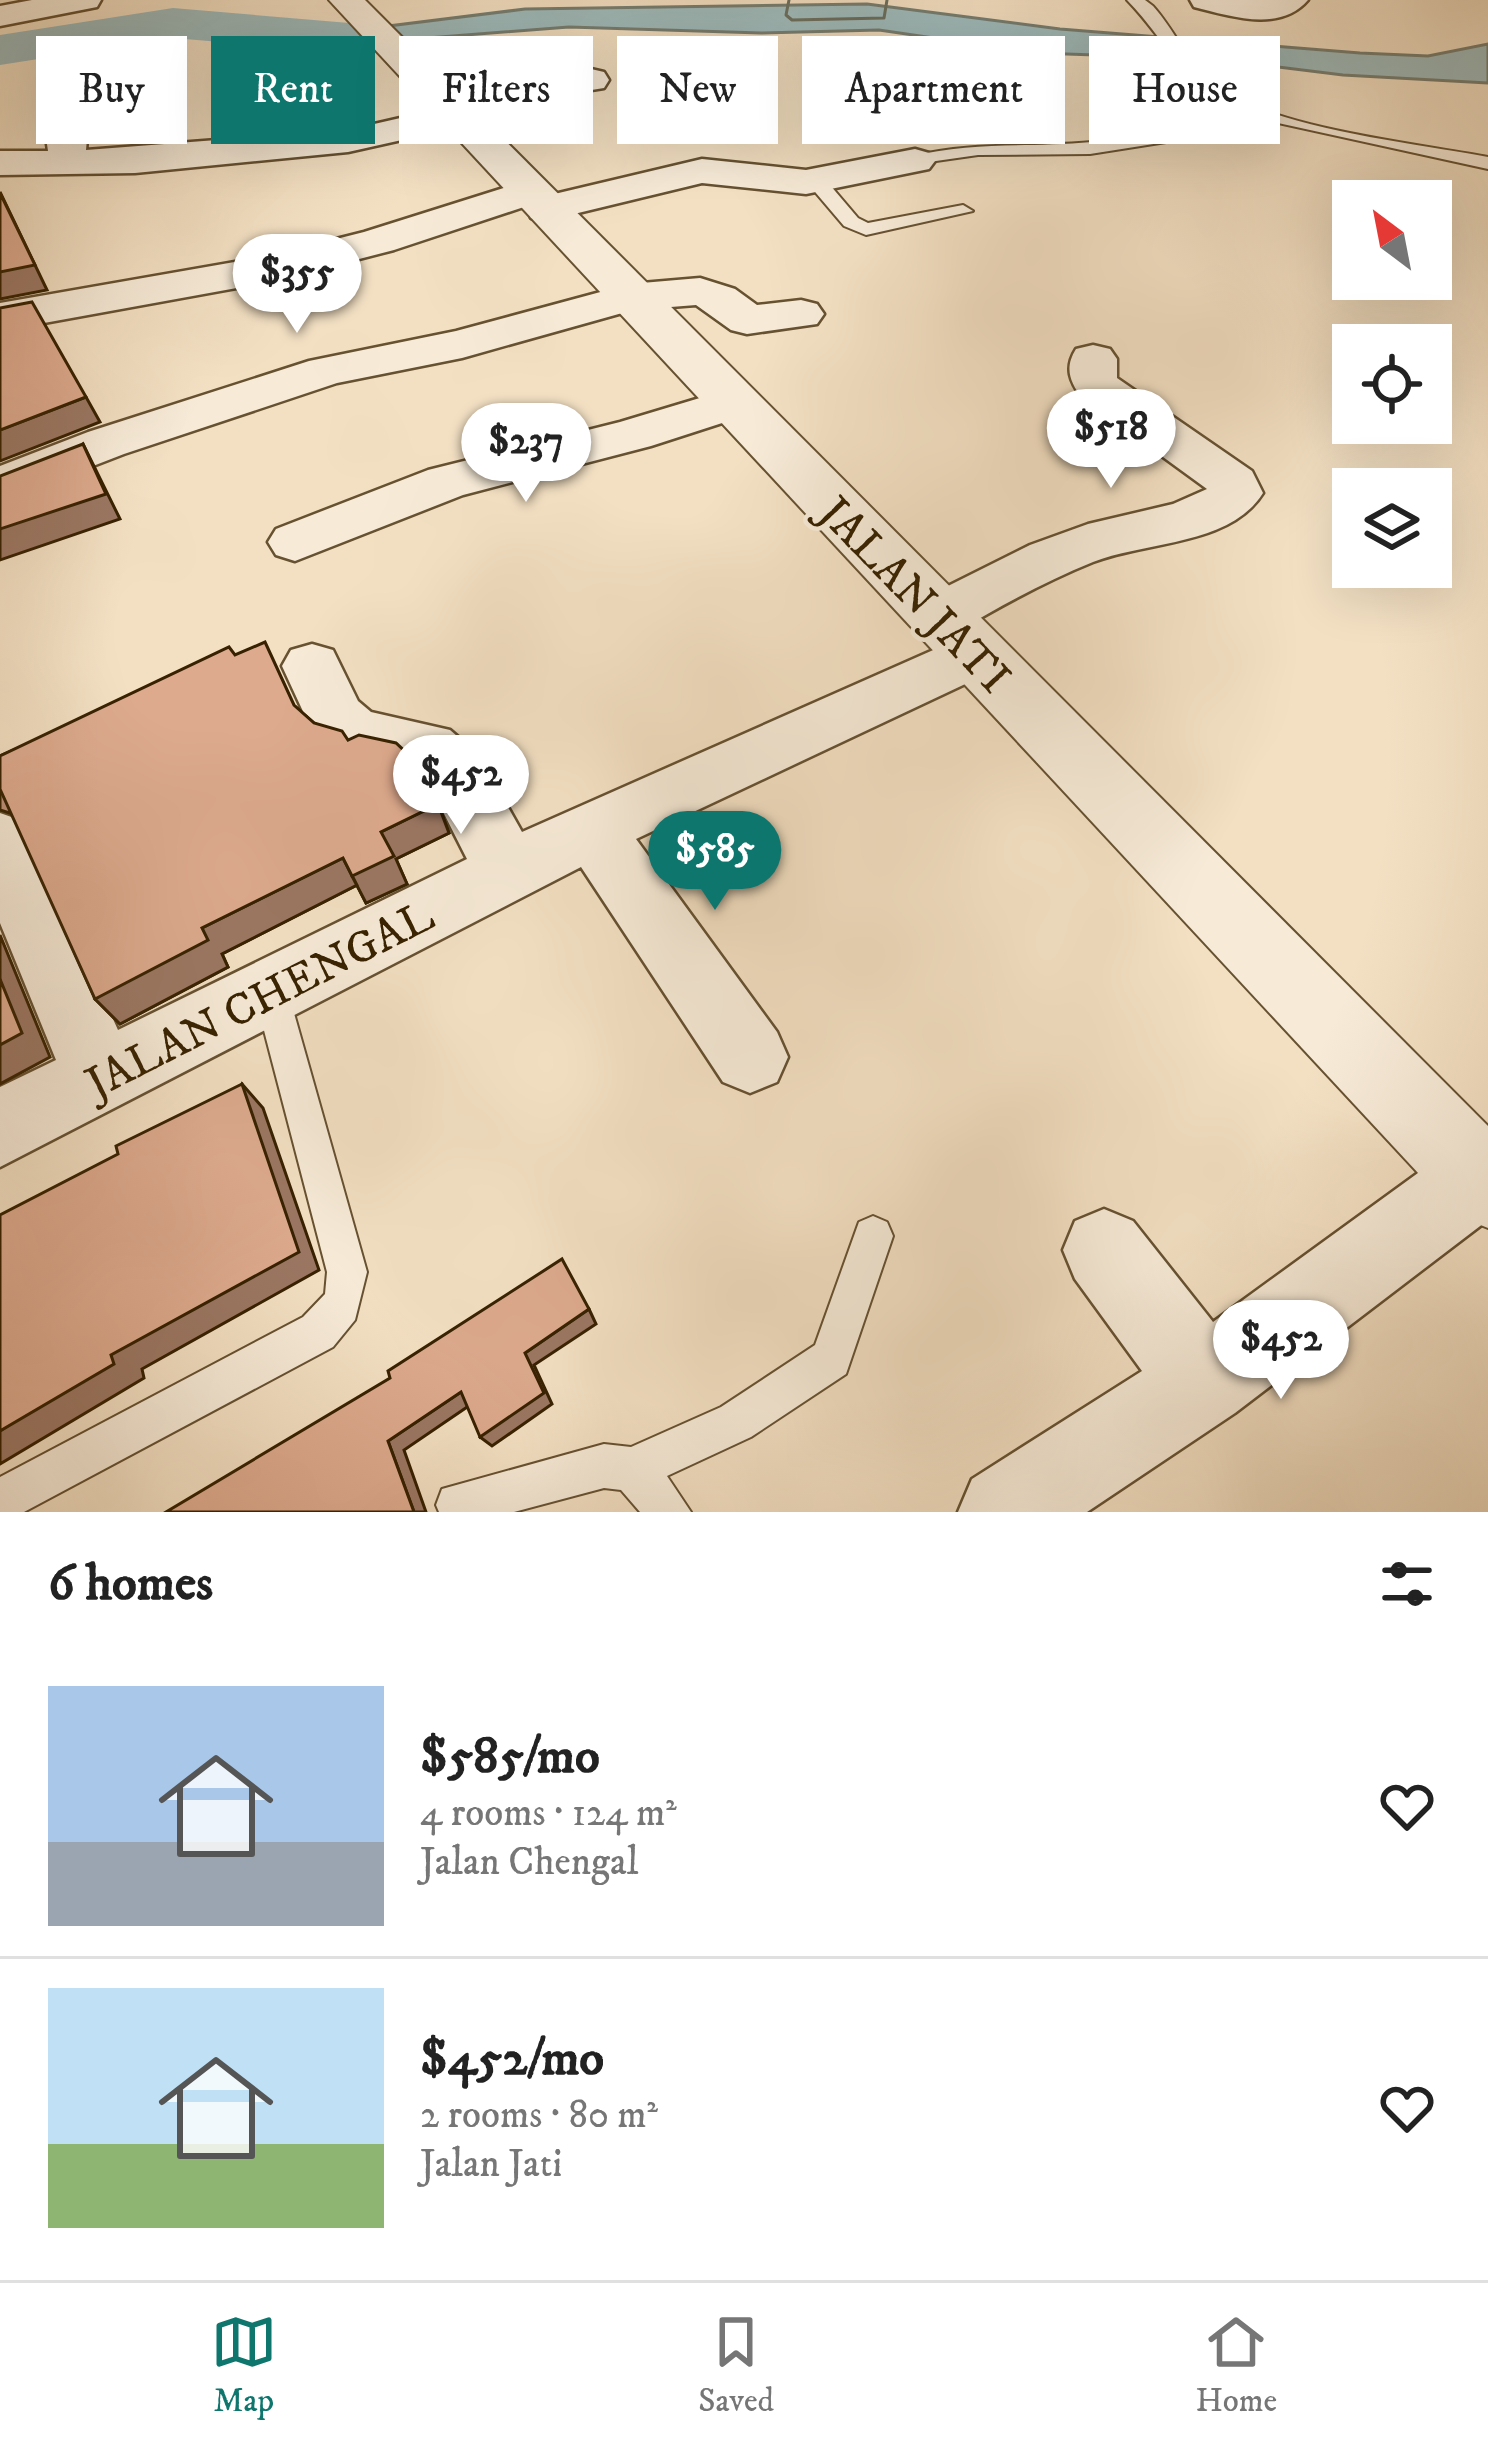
<!DOCTYPE html>
<meta charset="utf-8">
<style>
body{margin:0;font-family:"IM FELL DW Pica",serif;background:#f2f2f2;color:#222;height:100vh;display:flex;flex-direction:column;font-size:45px;white-space:nowrap}
*{box-sizing:border-box;margin:0}
p{font-size:39px;color:#767676}
.icon{flex:none;width:66px;height:66px;fill:none;stroke:currentColor;stroke-width:2;stroke-linecap:round;stroke-linejoin:round}
.map{position:relative;height:1512px;overflow:hidden}
.drawer{display:flex;flex-direction:column;background:#fff;flex:1}
.drawer>*{flex:none}
.top-card{position:absolute;left:36px;top:36px;width:1416px;height:108px;display:flex;gap:24px}
.needle{width:78px;rotate:328deg}
.controls{position:absolute;left:1332px;top:180px;display:grid;gap:24px}
.controls a{display:grid;place-items:center;width:120px;height:120px;border-radius:0px;background:#fff;box-shadow:0 12px 48px #0002;font-size:60px}
.price{position:absolute;translate:-50% -102px;padding:0 27px;border-radius:42px;background:#fff;color:#222;font-size:39px;line-height:78px;filter:drop-shadow(0 3px 6px #0008)}
.price::after{content:'';position:absolute;left:50%;top:72px;width:36px;height:27px;margin-left:-18px;background:inherit;clip-path:polygon(0 0,100% 0,50% 100%)}
.price.on{background:#0f766e;color:#fff}
ul{padding:0;list-style:none}
li{display:flex;align-items:center;gap:36px;height:300px;padding:0 48px}
li+li{border-top:3px solid #e0e0e0}
li span{display:grid;place-items:center;flex:none;width:336px;height:240px;border-radius:0px;color:#555}
li>.icon{margin-inline-start:auto}
span .icon{width:144px;height:144px;fill:#fffc;stroke-width:1}
li b{font-size:51px}
h2{display:flex;justify-content:space-between;align-items:center;height:144px;padding:0 48px;font-size:51px}
.chip{padding:0 42px;border-radius:0px;background:#fff;box-shadow:0 12px 48px #0002;font-size:42px;line-height:108px}
.chip.on{background:#0f766e;color:#fff}
.tabs{display:flex;justify-content:space-around;align-items:center;height:168px;border-top:3px solid #e0e0e0;background:#fff;font-size:33px;color:#767676}
.tabs a{display:grid;justify-items:center;gap:6px}
.tabs .on{color:#0f766e}
.map>svg:first-child{display:block}
</style>
<div class="map">
<svg width="1488" height="1512" viewBox="0 0 1488 1512">
<rect width="100%" height="100%" fill="#f3e0c3"/>
<filter id="stains"><feTurbulence type="fractalNoise" baseFrequency=".00167" numOctaves="4"/><feColorMatrix values="0 0 0 0 .2 0 0 0 0 .09 0 0 0 0 .02 0 0 0 .5 -.17"/></filter>
<radialGradient id="worn" r=".72"><stop offset=".6" stop-color="#630" stop-opacity="0"/><stop offset="1" stop-color="#630" stop-opacity=".3"/></radialGradient>
<path fill="#9ebbbc" stroke="#757d71" stroke-width="3" d="M867,4L1060,29L1360,53L1428,56L1488,44V83L1343,75L1213,59L1037,53L879,30L761,33L569,27L351,44L212,33L237,19L332,33L525,9Z"/>
<g fill="none" stroke-linecap="round" stroke-linejoin="round">
<path stroke="#6a6e5e" stroke-width="3" d="M789,0L786,15L792,20L884,18L887,0"/>
<path fill="#9ebbbc" fill-rule="evenodd" d="M173,8L349,23L367,27L374,38L367,49L349,53L173,38L0,65V35Z"/>
<defs>
<path id="service" d="M1127,0H1145L1153,6C1174,29 1186,60 1210,81C1263,128 1415,143 1488,157V169L1264,120L1198,137L1090,154L978,155L908,165V157C976,141 1026,148 1092,142C1144,137 1196,127 1247,114C1185,91 1170,44 1127,0Z
M810,178H824L858,218L868,223L963,205L973,211L866,235L844,226L810,186Z
M271,976L283,981L288,992L367,1272L355,1320L333,1347L24,1512H0V1477L303,1317L325,1294L327,1272L254,992L259,981Z
M873,1216L887,1222L893,1236L846,1374L751,1437L667,1476L691,1512H640L621,1490L604,1488L514,1512H439L436,1505L442,1489L604,1444L631,1447L721,1407L815,1345L859,1222Z"/>
<path id="minor" d="M32,0H101L97,7L0,26V6Z
M1190,0H1308C1280,33 1230,16 1194,7Z
M591,69L604,72L609,80L604,88L510,103L469,125L348,152L135,173L0,175V151H48L41,103L46,95H72L87,139L86,150L348,130L444,108L498,84Z
M915,149L929,153L935,161L929,169L806,194L702,183L545,221L531,218L527,206L394,250L270,282L0,331V303L269,256L364,232L529,180L543,183L549,192L546,196L702,159L806,170Z
M700,278L735,289L757,305L801,300L817,304L824,314L817,324L747,334L731,330L696,305L633,310L462,358L337,383L124,454L0,502V466L88,432L309,361L456,331L630,284Z
M1093,345L1110,349L1117,359V378L1252,471L1263,493C1230,546 1146,541 1093,562C1046,581 1002,605 958,631L938,637L918,631L909,616L918,601L1030,545L1088,524L1173,504L1207,489L1082,398C1070,382 1064,368 1076,349Z
M733,388L750,392L757,403L750,414L651,446L463,495L295,561L276,555L268,542L276,529L428,470L620,422Z
M974,632L995,638L1003,654L995,670L636,839L777,1032L788,1057L777,1082L750,1093L723,1082L581,867L0,1167V1087L56,1060L0,923V813L23,821L118,1030L467,859L432,790L410,769L331,750L313,733L282,666L291,650L312,644L333,650L358,701L371,712L450,730L478,754L522,832Z
M1479,1137L1488,1141V1220L1235,1413L1087,1512H958L972,1479L1142,1371L1075,1279L1063,1250L1075,1221L1104,1209L1133,1221L1213,1322L1451,1149Z"/>
<path id="tertiary" d="M329,0H365L1488,1126V1228L1458,1216Z"/>
</defs>
<use href="#service" stroke="#665131" stroke-width="4"/>
<use href="#minor" stroke="#665131" stroke-width="5"/>
<use href="#tertiary" stroke="#665131" stroke-width="4"/>
<use href="#service" fill="#f7ebd8" fill-rule="evenodd"/>
<use href="#minor" fill="#f7ebd8" fill-rule="evenodd"/>
<use href="#tertiary" fill="#f7ebd8" fill-rule="evenodd"/>
</g>
<path fill="#be927a" stroke="#372100" stroke-width="3" d="M235,655L314,723L348,740L438,804L449,833L396,859L407,884L366,903L357,885L222,954L228,967L120,1024L95,999L13,814L0,810V756Z"/>
<path fill="#9b7763" stroke="#372100" stroke-width="3" d="M0,192L47,290L0,299Z
M86,397L100,422L0,461V430Z
M83,444L120,519L0,560V529Z
M438,804L449,833L396,859L407,884L366,903L352,876L381,832Z
M343,858L357,885L222,954L228,967L120,1024L95,999L202,928Z
M0,935L50,1057L0,1084Z
M242,1084L263,1108L319,1270L142,1369L144,1378L0,1464V1431L111,1355Z
M589,1309L596,1324L534,1365L552,1404L492,1446L480,1437L525,1353Z
M461,1392L473,1403L404,1450L426,1512H414L388,1441Z"/>
<path fill="#ddaa8e" stroke="#372100" stroke-width="3" d="M0,193L35,265L0,272Z
M32,302L86,397L0,430V308Z
M83,444L106,494L0,529V476Z
M265,642L294,705L314,723L342,731L348,740L359,735L396,743L412,758L438,804L381,832L394,856L352,876L343,858L202,928L208,940L95,999L0,789V756L229,647L235,655Z
M0,979L22,1033L0,1045Z
M242,1084L299,1252L111,1355L114,1364L0,1431V1215L118,1154L116,1146Z
M562,1259L589,1309L525,1353L544,1393L480,1437L461,1392L388,1441L414,1512H166L390,1378L388,1371Z"/>
<g text-anchor="middle" stroke-width="9" stroke-linejoin="round" paint-order="stroke">
<g font-size="45" fill="#372100" stroke="#f7ebd8">
<text transform="translate(916 594) rotate(46)" y="16">JALAN JATI</text>
<text transform="translate(259 998) rotate(-27)" y="16">JALAN CHENGAL</text>
</g>
</g>
<rect width="100%" height="100%" filter="url(#stains)"/>
<rect width="100%" height="100%" fill="url(#worn)"/>
</svg>
<div class="controls">
<a><svg class="needle" viewBox="-14 -14 28 28"><path d="M0-13l5 13h-10z" fill="#e53935"/><path d="M0 13l5-13h-10z" fill="#767676"/></svg></a>
<a><svg class="icon" aria-label="locate" viewBox="0 0 24 24"><circle cx="12" cy="12" r="6"/><path d="M12 2v4M12 18v4M2 12h4M18 12h4"/></svg></a>
<a><svg class="icon" aria-label="layers" viewBox="0 0 24 24"><path d="M12 4l9 5-9 5-9-5zM3 14l9 5 9-5"/></svg></a>
</div>
<b class="price" style="left:297px;top:336px">$355</b>
<b class="price" style="left:1111px;top:491px">$518</b>
<b class="price" style="left:526px;top:505px">$237</b>
<b class="price" style="left:461px;top:837px">$452</b>
<b class="price on" style="left:715px;top:913px">$585</b>
<b class="price" style="left:1281px;top:1402px">$452</b>
<div class="top-card">
<a class="chip">Buy</a>
<a class="chip on">Rent</a>
<a class="chip">Filters</a>
<a class="chip">New</a>
<a class="chip">Apartment</a>
<a class="chip">House</a>
</div>
</div>
<section class="drawer">
<h2>6 homes<svg class="icon" aria-label="filters" viewBox="0 0 24 24"><path d="M4 7h16M4 17h16"/><circle cx="9" cy="7" r="2"/><circle cx="15" cy="17" r="2"/></svg></h2>
<ul>
<li><span style="background:linear-gradient(#a9c7e8 65%,#9aa5b1 0)"><svg class="icon" aria-label="home" viewBox="0 0 24 24"><path d="M3 11l9-7 9 7M6 9v11h12V9"/></svg></span><div><b>$585/mo</b><p>4 rooms · 124 m²</p><p>Jalan Chengal</p></div><svg class="icon" aria-label="heart" viewBox="0 0 24 24"><path d="M12 20l-8-8c-3-5 5-10 8-4 3-6 11-1 8 4z"/></svg></li>
<li><span style="background:linear-gradient(#bfe0f5 65%,#8fb573 0)"><svg class="icon" aria-label="home" viewBox="0 0 24 24"><path d="M3 11l9-7 9 7M6 9v11h12V9"/></svg></span><div><b>$452/mo</b><p>2 rooms · 80 m²</p><p>Jalan Jati</p></div><svg class="icon" aria-label="heart" viewBox="0 0 24 24"><path d="M12 20l-8-8c-3-5 5-10 8-4 3-6 11-1 8 4z"/></svg></li>
</ul>
</section>
<nav class="tabs">
<a class="on"><svg class="icon" aria-label="map" viewBox="0 0 24 24"><path d="M3 6l6-2 6 2 6-2v14l-6 2-6-2-6 2zM9 4v14M15 6v14"/></svg>Map</a>
<a><svg class="icon" aria-label="saved" viewBox="0 0 24 24"><path d="M7 4h10v16l-5-4-5 4z"/></svg>Saved</a>
<a><svg class="icon" aria-label="home" viewBox="0 0 24 24"><path d="M3 11l9-7 9 7M6 9v11h12V9"/></svg>Home</a>
</nav>
